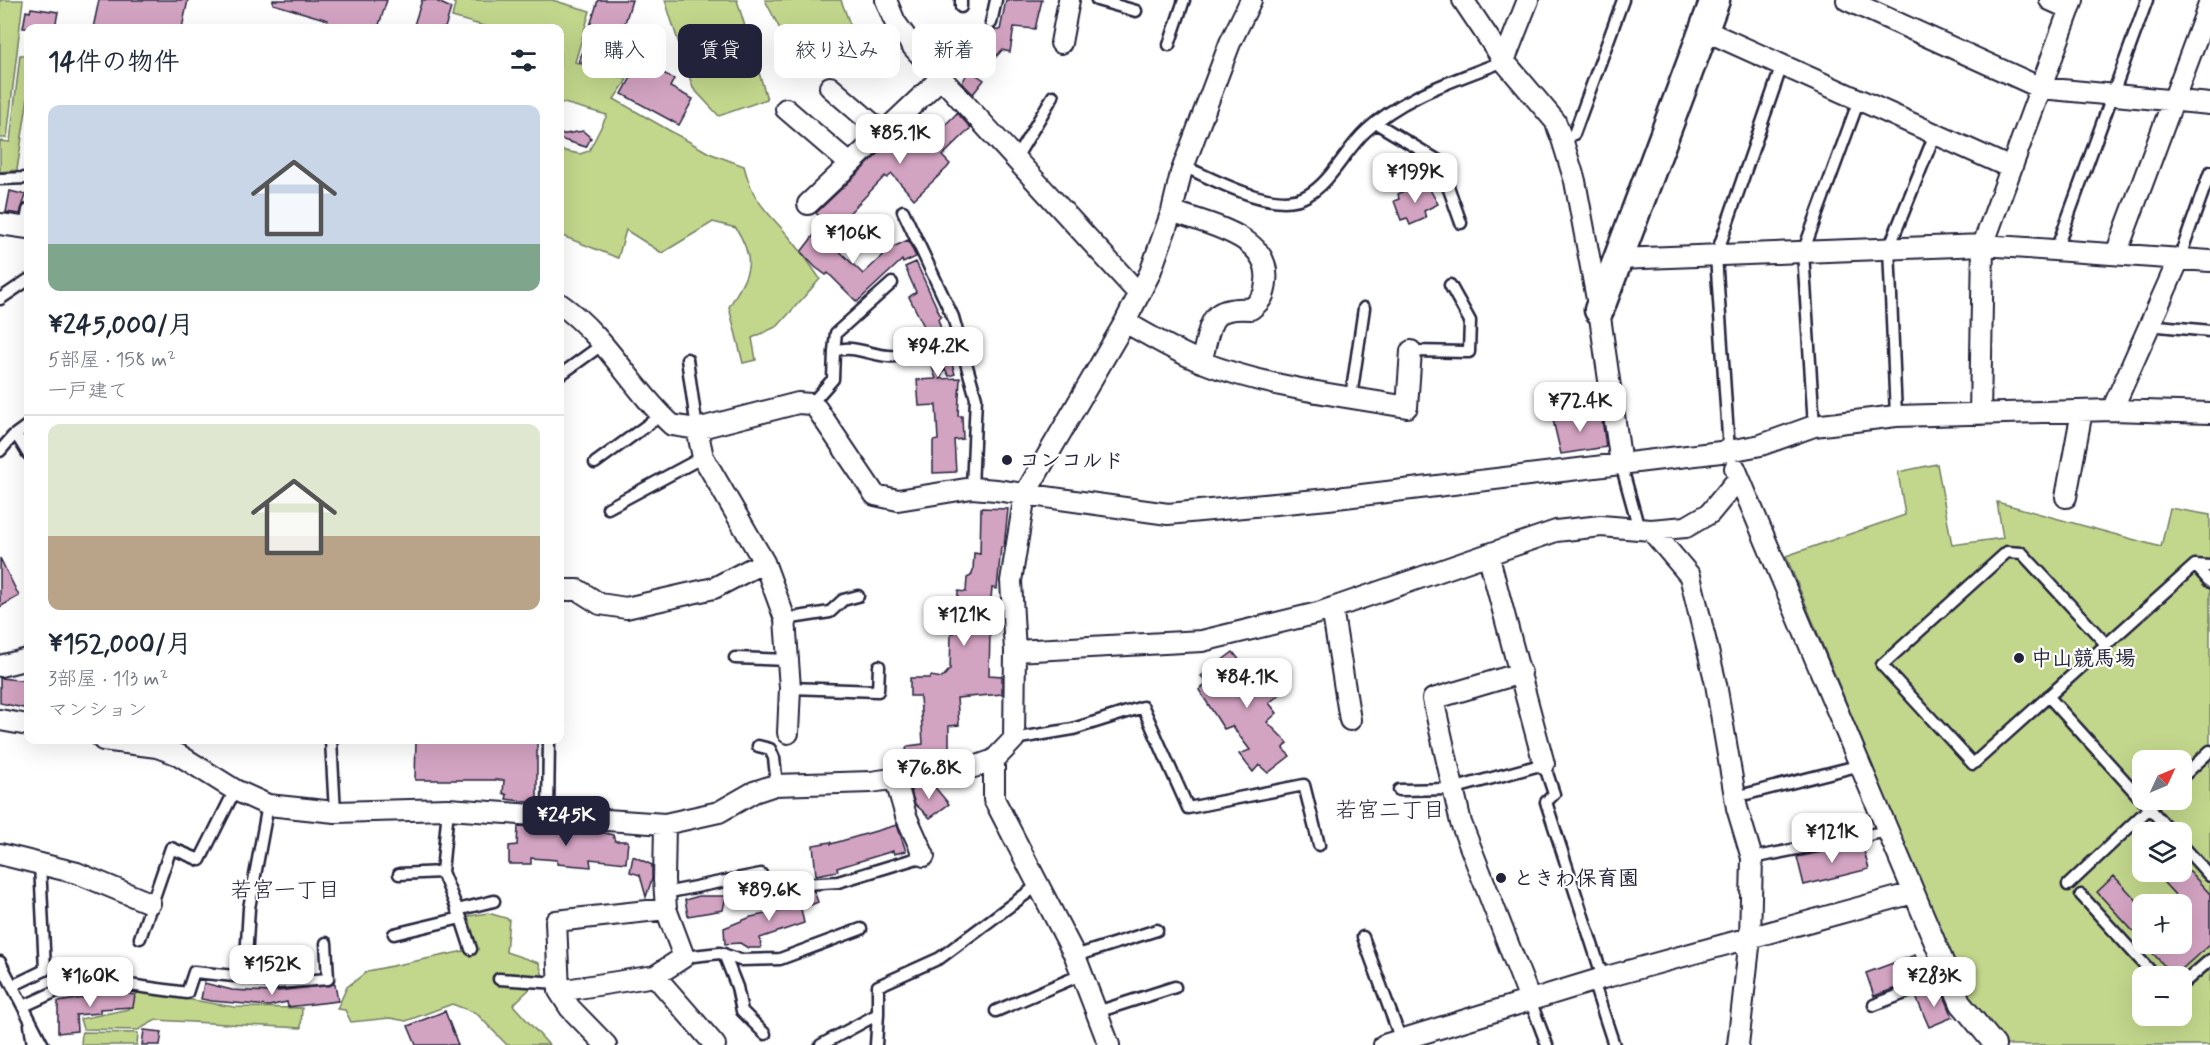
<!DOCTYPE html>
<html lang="ja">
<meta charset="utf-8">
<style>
body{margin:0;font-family:Mynerve,"Klee One",sans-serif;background:#f2f2f3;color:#1f2937;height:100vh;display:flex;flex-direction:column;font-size:22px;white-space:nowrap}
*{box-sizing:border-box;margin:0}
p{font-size:20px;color:#747a83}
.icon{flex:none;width:33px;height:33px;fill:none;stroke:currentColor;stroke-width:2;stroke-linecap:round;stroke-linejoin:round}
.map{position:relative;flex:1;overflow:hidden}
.details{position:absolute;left:24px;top:24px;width:540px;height:720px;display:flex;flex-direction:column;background:#fff;border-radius:12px;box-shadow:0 6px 24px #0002}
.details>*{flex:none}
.banner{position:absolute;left:582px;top:24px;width:570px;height:54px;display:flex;gap:12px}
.needle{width:39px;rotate:46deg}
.fabs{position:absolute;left:2132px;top:750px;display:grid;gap:12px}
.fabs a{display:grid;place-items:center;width:60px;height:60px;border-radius:12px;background:#fff;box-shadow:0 6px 24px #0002;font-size:30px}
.price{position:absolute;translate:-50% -51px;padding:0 14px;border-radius:12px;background:#fff;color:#222;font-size:20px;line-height:39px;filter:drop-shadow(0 2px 3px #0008)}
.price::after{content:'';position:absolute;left:50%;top:36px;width:18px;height:14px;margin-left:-9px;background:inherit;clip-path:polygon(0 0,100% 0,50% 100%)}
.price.active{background:#22223b;color:#fff}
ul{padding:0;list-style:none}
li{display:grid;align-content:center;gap:12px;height:318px;padding:0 24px}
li+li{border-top:2px solid #e0e1e3}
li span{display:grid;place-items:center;height:186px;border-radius:12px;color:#555}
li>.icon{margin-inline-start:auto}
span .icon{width:108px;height:108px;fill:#fffc;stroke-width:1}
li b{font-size:26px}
h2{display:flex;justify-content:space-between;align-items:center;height:72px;padding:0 24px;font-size:26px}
.chip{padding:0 21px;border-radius:12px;background:#fff;box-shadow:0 6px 24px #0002;font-size:21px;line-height:54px}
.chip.active{background:#22223b;color:#fff}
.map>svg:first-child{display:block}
</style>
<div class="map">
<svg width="2210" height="1045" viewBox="0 0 2210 1045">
<rect width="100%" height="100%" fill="#fff"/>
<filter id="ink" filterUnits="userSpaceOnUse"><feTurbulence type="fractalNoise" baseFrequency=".0167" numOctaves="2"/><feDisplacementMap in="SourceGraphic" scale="12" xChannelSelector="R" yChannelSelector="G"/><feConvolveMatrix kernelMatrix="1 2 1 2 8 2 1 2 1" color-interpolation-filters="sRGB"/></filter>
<g filter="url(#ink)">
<path fill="#c2d78c" stroke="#727c64" stroke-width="1.5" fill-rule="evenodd" d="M0,0H23L7,138H0Z
M449,0H552L590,11L575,62L627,80L614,99L709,153L744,166C754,207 772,214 795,244C804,255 812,267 820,279L778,326L752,338L756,360L743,363L729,307C748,274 758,264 736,228L713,222L662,253L626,230L618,258L560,235V150L580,154L589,151L607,115L560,102V28H491L452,17L455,4Z
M665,0H737L767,99L719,116L693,88Z
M765,0H841L855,38L849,45L811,31L784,37Z
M20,55H28V97L17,170L0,172V141L10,142Z
M1937,464L1952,545L2003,538L1997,502L2161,547L2170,508L2210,515V1045H2005L1996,1029L1969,1001L1786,556L1905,515L1898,472ZM2142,760H2181V800H2142ZM2142,832H2181V872H2142ZM2142,904H2181V944H2142ZM2142,976H2181V1016H2142Z
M488,913L509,919L506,952L539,963L543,976L513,1005L549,1045H507L476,1013L452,1004L406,1021L390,1018L351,1022L345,1010L337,1009L347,987L368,971L474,949L463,917Z
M138,991L234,1007L302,1008L301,1028L156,1020L138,1030L83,1029L80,1019L129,1009Z
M82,1032L138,1033L137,1045H81Z"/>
<path fill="#d3a3c2" stroke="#22223b" stroke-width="1.5" d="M99,0H188L182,28H93Z
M273,0H387L378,28H325L328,20L273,4Z
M422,0H434L451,8L445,28H413Z
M598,0H632L610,72L579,62Z
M1006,0H1042L1035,29L1014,27L1010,52L1002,50L983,72L970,63L971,59L987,38L988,30H1000Z
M31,8L58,12L55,28H23L26,11L30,12Z
M639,63L649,67L650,65L674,79L670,87L693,99L679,125L622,94Z
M969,70L984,80L973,94L962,83Z
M957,113L971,128L942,156L950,164L947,168L914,199L892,174L887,178L885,176L833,230L816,213L919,115L930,126L936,124L941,129Z
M583,131L591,138L586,147L560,139V135Z
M1428,186L1438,204L1424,211L1426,218L1410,225L1407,218L1401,220L1394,201L1399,199L1398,194L1410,188L1412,193Z
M10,191L26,195L20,214L6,212Z
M818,230L863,274L891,248L908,240L916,257L903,263L902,260L857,302L828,273L826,275L815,267L801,252Z
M916,262L941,317L938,319L955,374L949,376L945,369L940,379L960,378L958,416H962L963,439L954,440L956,472L933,473V441L938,440L936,405L919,406L917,380L936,379L925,345L931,343L929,336L909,297L916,292L905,267Z
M1601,412L1606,447L1561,454L1553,420Z
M981,508L1008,509L1004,547H1001L997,589L992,588L989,618H994V632H990L989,675L1002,676V694L957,698L959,725L949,726V754L910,761L906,749L908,746L923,744L920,696H910V678H930L931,676L942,678L950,669L951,633H954V616H957L958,591L966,592L967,578L971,576L973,570L974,553L980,554Z
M0,558L19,596L0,607Z
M1233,652L1249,672L1262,663L1284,691L1269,703L1277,713L1267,722L1288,743L1283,749L1290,756L1268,773L1259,765L1253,772L1239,754L1250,750L1232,726L1224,729L1199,690L1208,683L1201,676Z
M0,678L28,681V709L0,703Z
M416,740H537V803L506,799L507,795L503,793L504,780H415Z
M933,785L949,804L930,818L915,804L910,788Z
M897,825L906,851L894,854L893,851L837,868L838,871L816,875L813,845L831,842V844Z
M518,826L600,832L613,835L615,841H628L626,863L590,859L591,867L557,864V860L531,858V864H509V846L517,845Z
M1862,844L1869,869L1804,885L1797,857Z
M633,856L652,865V879L646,897L640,875L630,872Z
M2154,872H2190L2210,894V944L2174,976L2144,944H2181V904H2169L2177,897Z
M2114,876L2142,906V941L2097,892Z
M803,891H814L818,902L801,909L804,923L760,938L761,948H748L740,943L725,944L724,928L751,917L794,908L789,897Z
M699,896H726L723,910L688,916L685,900Z
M1915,955L1924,978L1874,996L1866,973Z
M204,983L232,990L270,992L335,984L338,1001L288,1007L287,1002L269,1006L212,1001L201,999Z
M119,992L135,995L133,1007L100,1009V1013L76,1015L77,1031L58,1033V1002L83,998V995Z
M1930,992L1932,997L1943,993L1953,1017L1929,1027L1916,997Z
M445,1011L458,1045H416L408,1026Z
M144,1030L162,1032L160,1045H142Z"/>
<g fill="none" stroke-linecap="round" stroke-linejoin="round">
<defs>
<path id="lane" d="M1097,0L1136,11
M961,7V0
M991,23L996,0
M1169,45L1184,0
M1376,123L1439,161L1461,223
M1562,139L1574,134L1623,0
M1016,158L1053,96
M1183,166C1214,179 1275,215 1308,195C1332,181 1346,149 1366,131C1404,95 1457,80 1504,61
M0,179L28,178
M903,211L953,317L976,398L972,488
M25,228L28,210
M2056,250L2147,0
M2179,259L2210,172
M0,299L28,280
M2149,325L2210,331
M834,351L836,333L892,283
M1411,351L1469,352L1470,321L1450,285
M687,359L697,429
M560,375L603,344
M1351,397L1364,308
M811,404L833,379L834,351C859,342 880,364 911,353
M1896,416L1889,248L1935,134
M1814,426L1803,252L1859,100
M16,434L28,454
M0,451L13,436L28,425
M1729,451L1716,256L1782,65
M595,463L661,415
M1621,464L1639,529
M608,508L703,457
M2195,565L2210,582
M785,619L830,612L843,600L858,596
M2106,644L2022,553L2007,552L1882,665L1973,764L2195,565L2210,566
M735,658L788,660
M790,688L878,691L879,666
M2048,696L2171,832
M1014,739L1073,729L1143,707L1188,808L1304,785L1319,845
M331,740L335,812
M758,746L770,749L774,758L777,785
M2181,778L2210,751
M1399,790L1452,789L1544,764L1554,794L1546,802L1603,978
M1735,797L1861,765
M548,816L549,740
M2181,844L2210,876
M1752,858L1888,831
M399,874L442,872
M805,884L838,882L924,856
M2068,885L2158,800
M665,893L761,874
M2081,895L2155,976
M457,910L494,901
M461,918L471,949
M394,934L461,918L442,872L448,809
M1363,937L1401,1040
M140,938L171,848L200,860L235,790
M724,954L737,987L742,1011L765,1034
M1075,956L1157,930
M684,957L720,953L740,960L780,959L861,929
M0,962L43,1045
M245,977L277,983L328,979L326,943
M499,979L558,983
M1593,981L1614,1045
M14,985L45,970L40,864
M2181,985L2210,960
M1530,1000L1547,1045
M1874,1005L1949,976
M24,1006L61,989L100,981L187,993L194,972L245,977L249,908L268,805
M996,1011L1083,974
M1097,1012L1175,987
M30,1025L33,1045
M821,1045L878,1014V986L940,958L1038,885
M876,1045L878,1014"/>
<path id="street" d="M886,0L895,22L913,47L1139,294
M1463,0L1504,61L1555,121L1562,139L1575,181L1599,310L1621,464
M1847,0L2041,88L2210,104
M2050,0L2070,9
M1704,30L2011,168
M1061,43L1069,0
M1504,61L1528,0
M830,87L883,133
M786,109L850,164
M808,204L941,78
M1172,211C1205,224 1272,235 1266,282C1265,295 1262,300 1251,309C1206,306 1212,324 1201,362
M0,224L28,228
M2116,254L2210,2
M1618,259L1983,245L2210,261
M560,304C606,336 631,388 672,425L697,429L798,403L811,404L817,409L875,495L898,500L972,488L996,490L1168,514L1328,499L1729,451L1761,445L1814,426L1896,416L2112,410L2210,413
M1125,322C1150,336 1173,350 1199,361C1264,387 1338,395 1407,407L1411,351
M2112,410L2179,259
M1980,414L1983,245L2073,0
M697,429L703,457L764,562L785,619L790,688L788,733
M1735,468L1949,976L1961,1004L1995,1045
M2066,497L2082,411
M1651,530L1690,576L1716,684L1737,808L1752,858L1750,938L1738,1045
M1488,554L1544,764
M560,590H578L600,604L626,608L714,588L764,562
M1332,608L1350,720
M1015,651L1202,641L1318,613L1556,531L1601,526L1651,530L1686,527L1710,513L1739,478
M0,666L28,659
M1521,673L1433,699L1461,823L1530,1000
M0,720L28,725
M103,740L157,747L179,755L235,790L268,805L335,812L448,809L665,824L719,812L754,792L775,785L871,782L974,767L994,760L1014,739L1015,651L1011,581L1025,494L1125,322L1150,273L1172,211L1181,173L1230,43L1251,0
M994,760V799L1075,956L1109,1045
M895,778L906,816L924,856
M665,824L664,880L666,909L684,957L655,976L715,1045
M0,854L77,873L150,903
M559,991L655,976
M606,1045L570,1008L559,991L556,921L666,909
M1384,1045L1603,978L1913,893"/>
<path id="secondary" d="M1599,310L1715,0"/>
</defs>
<use href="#lane" stroke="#22223b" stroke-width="15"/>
<use href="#street" stroke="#22223b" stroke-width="24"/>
<use href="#secondary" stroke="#22223b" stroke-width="33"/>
<use href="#lane" stroke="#fff" stroke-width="10"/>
<use href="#street" stroke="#fff" stroke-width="20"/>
<use href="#secondary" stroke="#fff" stroke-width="28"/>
</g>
</g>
<g fill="#22223b" stroke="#fff" stroke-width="2">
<circle cx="1007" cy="460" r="6"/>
<circle cx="2019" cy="658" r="6"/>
<circle cx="1501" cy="878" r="6"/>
</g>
<g text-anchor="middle" stroke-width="4.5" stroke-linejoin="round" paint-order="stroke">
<g font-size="21" font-weight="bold" fill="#22223b" stroke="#fff" text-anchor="start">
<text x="1019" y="467">コンコルド</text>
<text x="2031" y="665">中山競馬場</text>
<text x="1513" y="885">ときわ保育園</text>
</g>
<g font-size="22" fill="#22223b" stroke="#fff">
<text x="1390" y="817">若宮二丁目</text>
<text x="285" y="897">若宮一丁目</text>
</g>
</g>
</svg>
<div class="fabs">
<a><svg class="needle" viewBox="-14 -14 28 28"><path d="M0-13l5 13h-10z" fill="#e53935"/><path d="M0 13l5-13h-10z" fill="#747a83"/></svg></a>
<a><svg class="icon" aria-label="layers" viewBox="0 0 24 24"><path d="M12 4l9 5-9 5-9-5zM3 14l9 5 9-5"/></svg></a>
<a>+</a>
<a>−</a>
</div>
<b class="price" style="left:900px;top:165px">¥85.1K</b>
<b class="price" style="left:1415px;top:204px">¥199K</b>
<b class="price" style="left:853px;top:265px">¥106K</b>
<b class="price" style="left:938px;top:378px">¥94.2K</b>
<b class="price" style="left:1580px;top:433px">¥72.4K</b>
<b class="price" style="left:964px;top:647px">¥121K</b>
<b class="price" style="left:1247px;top:709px">¥84.1K</b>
<b class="price" style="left:929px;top:800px">¥76.8K</b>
<b class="price active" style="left:566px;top:847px">¥245K</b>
<b class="price" style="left:1832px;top:864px">¥121K</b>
<b class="price" style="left:769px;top:922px">¥89.6K</b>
<b class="price" style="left:272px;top:996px">¥152K</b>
<b class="price" style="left:90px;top:1008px">¥160K</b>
<b class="price" style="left:1934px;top:1008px">¥283K</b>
<div class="banner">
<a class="chip">購入</a>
<a class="chip active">賃貸</a>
<a class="chip">絞り込み</a>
<a class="chip">新着</a>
</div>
<section class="details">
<h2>14件の物件<svg class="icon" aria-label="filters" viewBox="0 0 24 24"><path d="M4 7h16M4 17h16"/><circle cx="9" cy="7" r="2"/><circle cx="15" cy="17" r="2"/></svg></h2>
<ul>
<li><span style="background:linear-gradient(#c9d6e8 75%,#7fa58c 0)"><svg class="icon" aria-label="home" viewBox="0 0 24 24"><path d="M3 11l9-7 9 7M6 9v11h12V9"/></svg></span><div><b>¥245,000/月</b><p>5部屋 · 158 m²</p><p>一戸建て</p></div></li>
<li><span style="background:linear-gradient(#dfe7d0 60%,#b9a48a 0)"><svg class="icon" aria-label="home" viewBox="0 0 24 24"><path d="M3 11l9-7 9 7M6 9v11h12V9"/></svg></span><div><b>¥152,000/月</b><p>3部屋 · 113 m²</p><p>マンション</p></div></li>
</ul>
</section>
</div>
